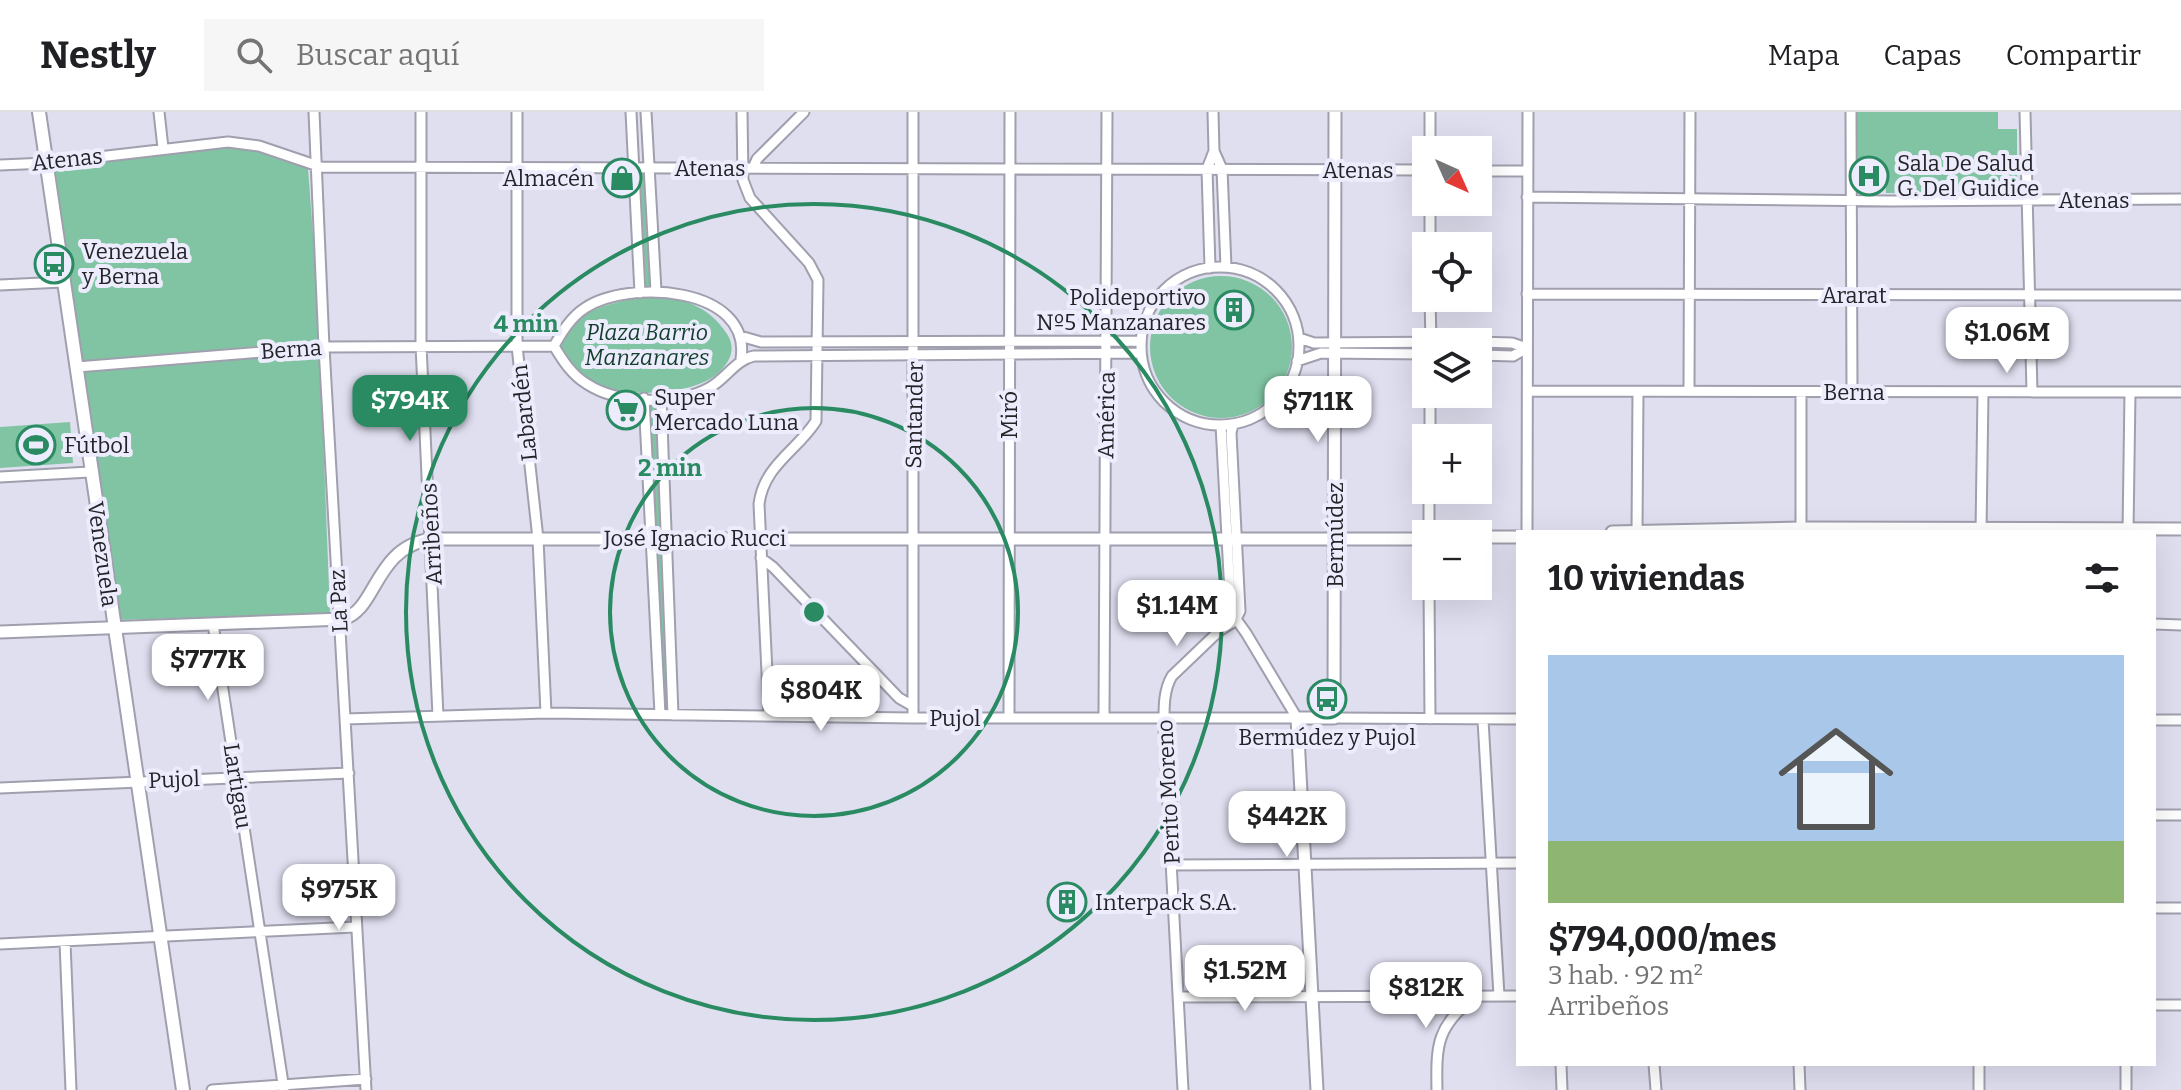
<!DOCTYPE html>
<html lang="es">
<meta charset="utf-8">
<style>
body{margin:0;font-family:Bitter,serif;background:#f6f6f6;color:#202124;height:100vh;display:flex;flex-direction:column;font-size:30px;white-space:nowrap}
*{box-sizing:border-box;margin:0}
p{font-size:26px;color:#757577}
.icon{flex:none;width:44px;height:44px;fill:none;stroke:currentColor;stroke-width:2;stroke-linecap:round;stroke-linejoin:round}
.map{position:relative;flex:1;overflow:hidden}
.drawer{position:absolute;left:1516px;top:418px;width:640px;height:536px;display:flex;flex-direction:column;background:#fff;border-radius:0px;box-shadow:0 8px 32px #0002}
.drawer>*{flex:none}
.needle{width:52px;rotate:135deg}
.controls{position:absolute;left:1412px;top:24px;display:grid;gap:16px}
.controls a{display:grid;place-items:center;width:80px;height:80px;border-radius:0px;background:#fff;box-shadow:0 8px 32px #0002;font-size:40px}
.price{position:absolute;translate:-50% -68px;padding:0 18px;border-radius:16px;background:#fff;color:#222;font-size:26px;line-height:52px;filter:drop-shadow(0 2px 4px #0008)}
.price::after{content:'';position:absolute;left:50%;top:48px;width:24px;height:18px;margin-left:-12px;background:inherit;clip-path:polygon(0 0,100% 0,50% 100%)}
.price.active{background:#2a8b63;color:#fff}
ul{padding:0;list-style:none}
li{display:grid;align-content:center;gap:16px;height:424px;padding:0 32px}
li+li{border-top:2px solid #e0e0e0}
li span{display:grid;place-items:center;height:248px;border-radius:0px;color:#555}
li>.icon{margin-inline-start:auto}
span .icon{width:144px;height:144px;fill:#fffc;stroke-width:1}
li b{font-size:34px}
h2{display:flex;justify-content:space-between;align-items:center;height:96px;padding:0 32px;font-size:34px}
header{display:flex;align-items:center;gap:48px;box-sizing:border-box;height:112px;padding:0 40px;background:#fff;border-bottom:2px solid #e0e0e0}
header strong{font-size:38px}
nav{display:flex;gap:44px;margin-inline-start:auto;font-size:28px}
.search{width:560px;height:72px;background:#f6f6f6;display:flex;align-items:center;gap:20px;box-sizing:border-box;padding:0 28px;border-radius:0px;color:#757577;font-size:30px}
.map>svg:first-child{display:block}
</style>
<header>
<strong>Nestly</strong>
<div class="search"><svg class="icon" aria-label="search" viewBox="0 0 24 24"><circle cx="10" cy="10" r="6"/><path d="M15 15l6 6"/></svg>Buscar aquí</div>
<nav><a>Mapa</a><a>Capas</a><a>Compartir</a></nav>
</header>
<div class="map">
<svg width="2181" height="978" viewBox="0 0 2181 978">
<rect width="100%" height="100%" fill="#dfdff0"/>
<path fill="#81c4a3" d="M1857,0H1998V17H2017V80L1886,81L1885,56H1857Z
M232,34L260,39L308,56L321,229L80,249L55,55Z
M645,58L652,176H646L639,59Z
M1150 235a71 71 0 1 1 142 0a71 71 0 1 1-142 0Z
M642,185C678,184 707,191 727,222C735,234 732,246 723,256C701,284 625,287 595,272C580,264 571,251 561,238C562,199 614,191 642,185Z
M314,240L320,245L330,502L117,508L82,260Z
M659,289L663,419H654L649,290Z
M70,310L73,351L0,356V315Z
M662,430L670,598L663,599L655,431Z"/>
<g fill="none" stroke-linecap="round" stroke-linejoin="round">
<defs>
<path id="minor" d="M159,0L163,36
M314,0L324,235L366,978
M421,0V233L438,604
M517,0V234L538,427L546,601
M631,0L640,181
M646,0L656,179
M742,0L743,68L750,86L809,151L818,168L816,309C797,339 764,353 759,392L769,603
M1213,0L1214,39L1222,57L1226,155
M1851,0L1852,279
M2025,0L2032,280
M1430,38V0
M0,53L47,51L228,30L259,34L321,55L1426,58
M753,56L757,47L804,0
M1478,59H1526
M1527,85L1891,89L2181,87
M1430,90V134
M1141 234a79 79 0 1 1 158 0a79 79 0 1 1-158 0Z
M1210,156L1207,57L1214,39
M0,173L63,170
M1527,182L2181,183
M1430,186L1431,230
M740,224L761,230L1141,229
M1299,226L1314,231L1457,230
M1478,230L1512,231L1527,236
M554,234C563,249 572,263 587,272C618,292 676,294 709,276C726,267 735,248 754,244L1141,241
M554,234C562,220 571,205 585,196C628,167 752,174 741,247
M1478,243L1513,244L1527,236
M1297,249L1321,241L1426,242
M77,255L324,235L554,234
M1528,279L2181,280
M1689,279L1690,0
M1801,280V420
M644,286L660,602
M661,286L673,603
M1430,326V282
M0,365L90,360
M1527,420L1528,0
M1637,420L1638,280
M1981,420L1983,280
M2128,420L2130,280
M1429,422V378
M761,446L773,455L899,586L913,594
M1429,474L1430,607
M213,512L284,978
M2154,512L2181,513
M1104,605L1107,0
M913,606V0
M1009,606L1010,0
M1334,606L1518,607
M345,607L546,601L913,606H1297L1246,521L1231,500L1221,313
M1483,608L1499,884
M2154,608H2181
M0,676L349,661
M2154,703H2181
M1172,753L1518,751
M2154,796H2181
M65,830L71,978
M0,832L355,815
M1178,885L1518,884
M2154,893H2181
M1561,952L1562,978
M1654,952L1656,978
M1799,952L1800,978
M2126,952V978
M212,978L366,967
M1183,978L1164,615C1164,598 1163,579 1172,564L1219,519L1235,509L1240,499L1231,321L1233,312
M1437,978C1436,931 1437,915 1475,884
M1979,978V952"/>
<path id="tertiary" d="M1612,420L1801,416L2181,417
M1478,425H1518
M0,520L343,507C377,498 374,436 431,427H1426
M1317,978L1297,606H1334L1335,0"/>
<path id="secondary" d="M39,0L183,978"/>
</defs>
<use href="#minor" stroke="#9f9fae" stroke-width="13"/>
<use href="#tertiary" stroke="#9f9fae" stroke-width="15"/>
<use href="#secondary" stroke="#9f9fae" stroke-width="16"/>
<use href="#minor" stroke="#fff" stroke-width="9"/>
<use href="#tertiary" stroke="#fff" stroke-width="11"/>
<use href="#secondary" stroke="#fff" stroke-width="12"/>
</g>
<g fill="none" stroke="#2a8b63" stroke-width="4">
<circle cx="814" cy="500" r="204"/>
<circle cx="814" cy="500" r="408"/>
</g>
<defs>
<symbol id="hospital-ring" viewBox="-11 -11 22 22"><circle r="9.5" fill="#edecfd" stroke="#2a8b63" stroke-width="1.5"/><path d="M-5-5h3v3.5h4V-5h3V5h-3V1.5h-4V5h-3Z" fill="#2a8b63"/></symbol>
<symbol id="shop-ring" viewBox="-11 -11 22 22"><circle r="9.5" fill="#edecfd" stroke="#2a8b63" stroke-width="1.5"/><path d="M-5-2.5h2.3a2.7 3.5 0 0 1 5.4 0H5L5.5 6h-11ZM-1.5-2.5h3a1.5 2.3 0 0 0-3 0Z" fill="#2a8b63"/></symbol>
<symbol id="bus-ring" viewBox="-11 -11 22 22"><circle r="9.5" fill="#edecfd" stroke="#2a8b63" stroke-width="1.5"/><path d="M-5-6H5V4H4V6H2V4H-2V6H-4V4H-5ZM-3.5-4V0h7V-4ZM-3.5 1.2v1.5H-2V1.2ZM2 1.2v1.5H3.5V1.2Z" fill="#2a8b63"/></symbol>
<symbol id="building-ring" viewBox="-11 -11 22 22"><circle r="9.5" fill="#edecfd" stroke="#2a8b63" stroke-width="1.5"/><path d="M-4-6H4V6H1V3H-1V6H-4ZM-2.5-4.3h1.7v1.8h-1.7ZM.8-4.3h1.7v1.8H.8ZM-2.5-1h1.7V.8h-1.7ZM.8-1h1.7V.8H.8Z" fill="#2a8b63"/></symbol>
<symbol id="supermarket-ring" viewBox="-11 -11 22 22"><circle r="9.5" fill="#edecfd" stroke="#2a8b63" stroke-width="1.5"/><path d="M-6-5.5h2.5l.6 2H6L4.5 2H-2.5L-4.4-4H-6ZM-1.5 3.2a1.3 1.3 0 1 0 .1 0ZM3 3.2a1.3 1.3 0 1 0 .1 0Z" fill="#2a8b63"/></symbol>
<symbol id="stadium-ring" viewBox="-11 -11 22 22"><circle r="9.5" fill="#edecfd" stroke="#2a8b63" stroke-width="1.5"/><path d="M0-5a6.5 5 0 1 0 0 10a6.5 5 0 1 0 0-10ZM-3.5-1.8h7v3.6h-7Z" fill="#2a8b63"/></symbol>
</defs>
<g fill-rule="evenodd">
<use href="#hospital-ring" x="1847" y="42" width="44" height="44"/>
<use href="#shop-ring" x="600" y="44" width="44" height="44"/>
<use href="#bus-ring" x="32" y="130" width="44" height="44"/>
<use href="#building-ring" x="1212" y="176" width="44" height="44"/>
<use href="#supermarket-ring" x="604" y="276" width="44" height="44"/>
<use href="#stadium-ring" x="14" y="311" width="44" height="44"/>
<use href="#bus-ring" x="1305" y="565" width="44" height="44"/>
<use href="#building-ring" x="1045" y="768" width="44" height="44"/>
</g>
<g text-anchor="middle" stroke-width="8" stroke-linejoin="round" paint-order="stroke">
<g font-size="22" fill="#232329" stroke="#edecfd">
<text transform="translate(67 47) rotate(-6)" y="8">Atenas</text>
<text x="710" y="64">Atenas</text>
<text x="1358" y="66">Atenas</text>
<text x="2094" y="96">Atenas</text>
<text x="1854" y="191">Ararat</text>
<text transform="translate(291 237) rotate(-4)" y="8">Berna</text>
<text x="1854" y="288">Berna</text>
<text transform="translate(524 301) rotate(-96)" y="8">Labardén</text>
<text transform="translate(914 303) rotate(-89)" y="8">Santander</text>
<text transform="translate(1009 303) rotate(-90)" y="8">Miró</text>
<text transform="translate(1106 303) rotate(-89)" y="8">América</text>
<text transform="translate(431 422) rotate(-93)" y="8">Arribeños</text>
<text transform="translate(1335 423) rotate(-90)" y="8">Bermúdez</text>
<text x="695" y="434">José Ignacio Rucci</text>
<text transform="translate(103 442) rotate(82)" y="8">Venezuela</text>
<text transform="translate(338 489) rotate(-93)" y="8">La Paz</text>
<text x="955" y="614">Pujol</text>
<text transform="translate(174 667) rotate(-2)" y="8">Pujol</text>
<text transform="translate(238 674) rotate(81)" y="8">Lartigau</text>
<text transform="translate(1168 680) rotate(-93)" y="8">Perito Moreno</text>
</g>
<g font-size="22" fill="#232329" stroke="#edecfd" text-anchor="start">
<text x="1897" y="59">Sala De Salud<tspan x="1897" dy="25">G. Del Guidice</tspan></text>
<text x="594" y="74" text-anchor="end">Almacén</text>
<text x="82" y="147">Venezuela<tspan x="82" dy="25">y Berna</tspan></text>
<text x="1206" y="193" text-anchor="end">Polideportivo<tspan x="1206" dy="25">Nº5 Manzanares</tspan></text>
<text x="654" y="293">Super<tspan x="654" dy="25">Mercado Luna</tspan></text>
<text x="64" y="341">Fútbol</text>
<text x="1327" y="633" text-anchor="middle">Bermúdez y Pujol</text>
<text x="1095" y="798">Interpack S.A.</text>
</g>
<g font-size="22" font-style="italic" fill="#123e2c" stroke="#edecfd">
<text x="647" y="228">Plaza Barrio<tspan x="647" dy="25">Manzanares</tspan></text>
</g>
</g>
<circle cx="814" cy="500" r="12" fill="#2a8b63" stroke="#edecfd" stroke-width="4"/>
<g font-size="24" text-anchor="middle" font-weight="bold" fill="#2a8b63" stroke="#edecfd" stroke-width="8" stroke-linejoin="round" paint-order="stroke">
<text x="526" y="220">4 min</text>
<text x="670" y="364">2 min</text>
</g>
</svg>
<div class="controls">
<a><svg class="needle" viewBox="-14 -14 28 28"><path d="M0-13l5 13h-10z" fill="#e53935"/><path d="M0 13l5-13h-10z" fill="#757577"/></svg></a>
<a><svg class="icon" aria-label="locate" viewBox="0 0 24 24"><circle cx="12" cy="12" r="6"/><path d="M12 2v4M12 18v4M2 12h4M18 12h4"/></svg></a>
<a><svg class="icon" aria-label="layers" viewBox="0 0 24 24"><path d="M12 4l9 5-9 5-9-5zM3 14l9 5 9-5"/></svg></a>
<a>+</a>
<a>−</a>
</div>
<b class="price" style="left:2007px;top:263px">$1.06M</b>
<b class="price active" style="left:410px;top:331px">$794K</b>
<b class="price" style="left:1318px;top:332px">$711K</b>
<b class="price" style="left:1177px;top:536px">$1.14M</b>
<b class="price" style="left:208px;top:590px">$777K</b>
<b class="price" style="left:821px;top:621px">$804K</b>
<b class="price" style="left:1287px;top:747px">$442K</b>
<b class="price" style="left:339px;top:820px">$975K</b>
<b class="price" style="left:1245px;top:901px">$1.52M</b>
<b class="price" style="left:1426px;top:918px">$812K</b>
<section class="drawer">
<h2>10 viviendas<svg class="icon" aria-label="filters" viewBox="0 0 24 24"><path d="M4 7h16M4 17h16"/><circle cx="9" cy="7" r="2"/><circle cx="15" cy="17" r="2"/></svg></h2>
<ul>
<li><span style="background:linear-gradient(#a9c7e8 75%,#8fb573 0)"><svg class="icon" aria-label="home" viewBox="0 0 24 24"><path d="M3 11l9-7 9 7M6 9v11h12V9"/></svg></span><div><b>$794,000/mes</b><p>3 hab. · 92 m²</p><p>Arribeños</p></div></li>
</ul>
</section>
</div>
